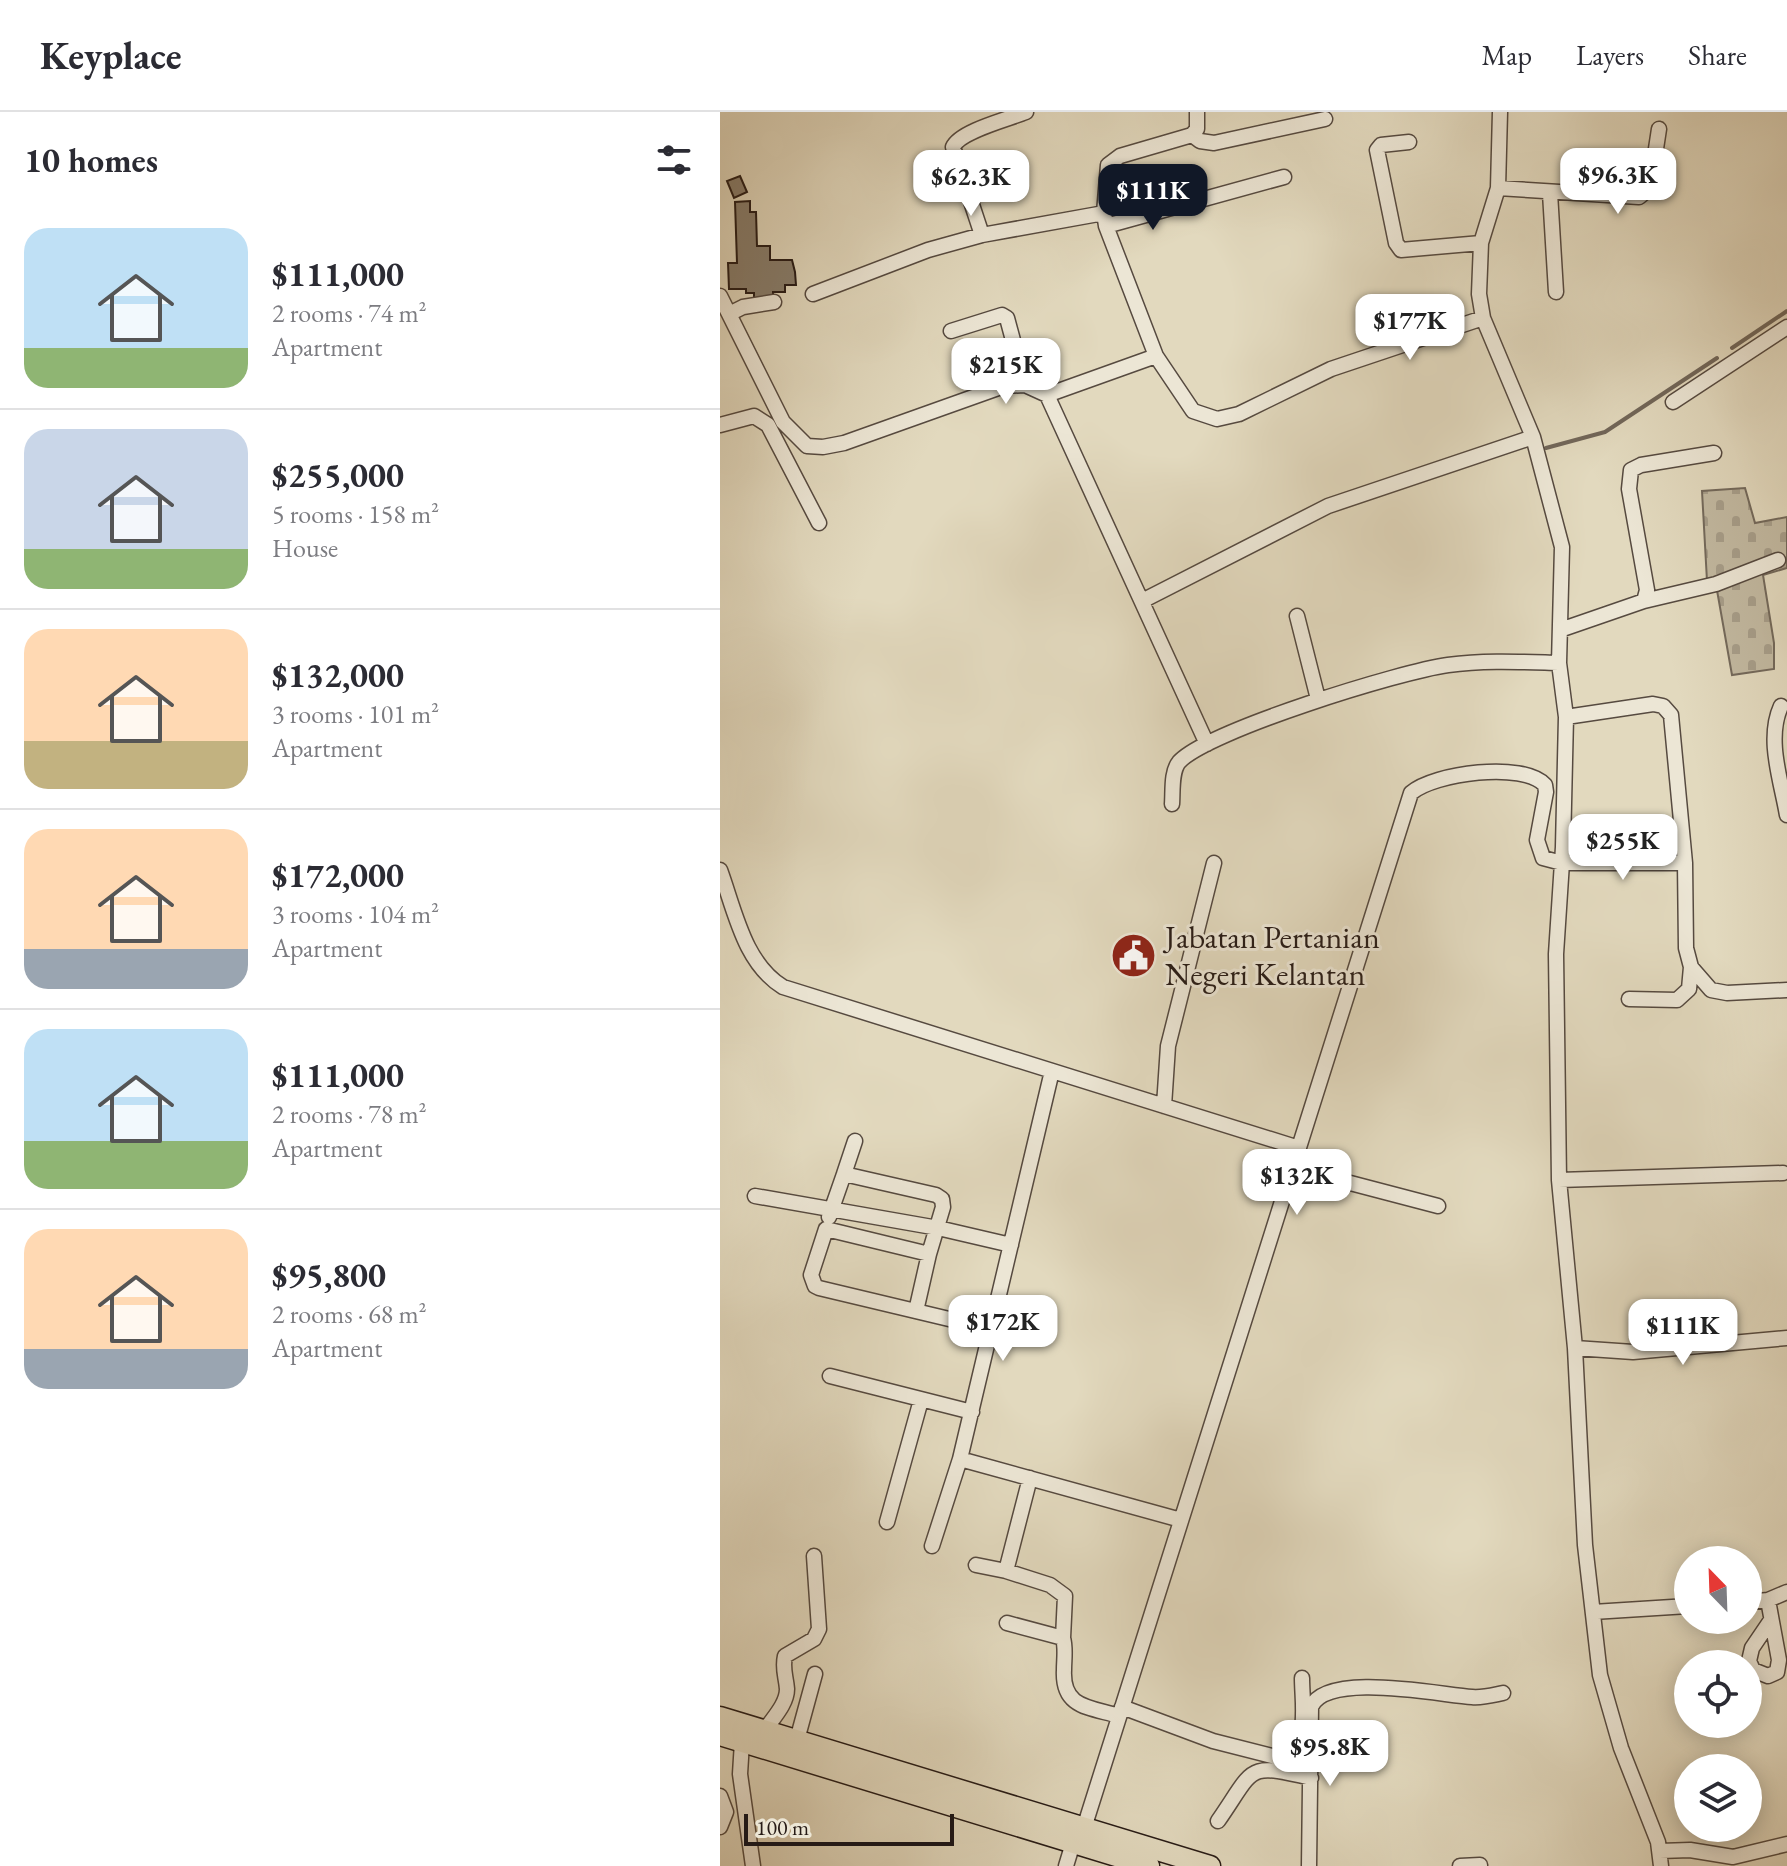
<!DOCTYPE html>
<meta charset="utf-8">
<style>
body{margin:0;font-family:"EB Garamond",serif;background:#f2f2f3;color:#2b2b33;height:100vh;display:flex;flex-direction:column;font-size:30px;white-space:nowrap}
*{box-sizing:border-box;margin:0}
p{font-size:26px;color:#7c7c81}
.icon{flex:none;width:44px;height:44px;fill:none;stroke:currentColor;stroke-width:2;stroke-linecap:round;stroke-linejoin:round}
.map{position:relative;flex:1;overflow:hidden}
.sheet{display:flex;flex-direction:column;background:#fff;width:720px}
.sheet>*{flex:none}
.needle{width:52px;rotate:337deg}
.tools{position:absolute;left:954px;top:1434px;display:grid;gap:16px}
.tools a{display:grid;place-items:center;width:88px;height:88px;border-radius:50%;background:#fff;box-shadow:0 4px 20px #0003;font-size:40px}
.scale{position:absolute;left:24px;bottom:20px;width:210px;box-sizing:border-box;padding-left:8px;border:4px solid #271b16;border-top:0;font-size:22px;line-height:28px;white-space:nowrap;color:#271b16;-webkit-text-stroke:6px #ece6d5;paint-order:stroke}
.price{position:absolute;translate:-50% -68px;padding:0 18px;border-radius:16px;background:#fff;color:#222;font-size:26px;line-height:52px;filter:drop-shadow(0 2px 4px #0008)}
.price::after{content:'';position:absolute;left:50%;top:48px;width:24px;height:18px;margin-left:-12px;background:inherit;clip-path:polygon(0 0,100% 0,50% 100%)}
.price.current{background:#111827;color:#fff}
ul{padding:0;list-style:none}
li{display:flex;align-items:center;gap:24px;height:200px;padding:0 24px}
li+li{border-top:2px solid #e1e1e2}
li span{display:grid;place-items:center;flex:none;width:224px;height:160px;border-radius:24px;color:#555}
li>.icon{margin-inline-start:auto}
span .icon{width:96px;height:96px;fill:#fffc;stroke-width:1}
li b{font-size:34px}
h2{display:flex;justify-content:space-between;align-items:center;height:96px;padding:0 24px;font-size:34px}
header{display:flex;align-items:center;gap:48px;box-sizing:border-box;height:112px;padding:0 40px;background:#fff;border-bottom:2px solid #e1e1e2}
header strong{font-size:38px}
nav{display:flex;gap:44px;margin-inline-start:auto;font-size:28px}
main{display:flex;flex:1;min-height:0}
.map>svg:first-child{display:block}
</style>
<header>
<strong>Keyplace</strong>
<nav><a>Map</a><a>Layers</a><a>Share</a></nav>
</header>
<main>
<section class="sheet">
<h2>10 homes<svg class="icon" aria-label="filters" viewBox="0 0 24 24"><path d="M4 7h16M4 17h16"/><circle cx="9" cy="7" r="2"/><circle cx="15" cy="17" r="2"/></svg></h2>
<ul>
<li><span style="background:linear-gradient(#bfe0f5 75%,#8fb573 0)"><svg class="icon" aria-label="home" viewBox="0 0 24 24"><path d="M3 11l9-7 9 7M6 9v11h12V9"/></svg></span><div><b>$111,000</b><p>2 rooms · 74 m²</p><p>Apartment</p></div></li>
<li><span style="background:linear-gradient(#c9d6e8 75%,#8fb573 0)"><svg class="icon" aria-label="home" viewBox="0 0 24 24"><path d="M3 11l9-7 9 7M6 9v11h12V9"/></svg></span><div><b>$255,000</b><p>5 rooms · 158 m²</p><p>House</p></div></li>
<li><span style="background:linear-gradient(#ffd9b3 70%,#c2b280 0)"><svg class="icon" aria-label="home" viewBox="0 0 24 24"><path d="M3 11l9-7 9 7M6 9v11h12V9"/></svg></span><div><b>$132,000</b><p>3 rooms · 101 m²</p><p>Apartment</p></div></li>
<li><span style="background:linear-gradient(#ffd9b3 75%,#9aa5b1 0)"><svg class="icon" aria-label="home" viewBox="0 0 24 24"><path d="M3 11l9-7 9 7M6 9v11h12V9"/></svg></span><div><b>$172,000</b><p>3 rooms · 104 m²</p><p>Apartment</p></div></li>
<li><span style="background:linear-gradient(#bfe0f5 70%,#8fb573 0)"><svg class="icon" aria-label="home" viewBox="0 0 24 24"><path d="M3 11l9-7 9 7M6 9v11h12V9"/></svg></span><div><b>$111,000</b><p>2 rooms · 78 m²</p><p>Apartment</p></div></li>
<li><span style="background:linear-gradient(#ffd9b3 75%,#9aa5b1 0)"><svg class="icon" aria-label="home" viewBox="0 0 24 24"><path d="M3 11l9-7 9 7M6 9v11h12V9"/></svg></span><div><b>$95,800</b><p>2 rooms · 68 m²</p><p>Apartment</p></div></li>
</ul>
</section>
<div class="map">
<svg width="1067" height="1754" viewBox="0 0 1067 1754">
<defs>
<pattern id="cemetery-stones" width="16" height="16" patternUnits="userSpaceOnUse" patternTransform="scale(2)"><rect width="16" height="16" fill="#c2b9a1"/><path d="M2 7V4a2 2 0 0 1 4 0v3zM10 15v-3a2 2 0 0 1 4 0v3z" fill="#a79e8a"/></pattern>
</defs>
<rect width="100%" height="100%" fill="#e2d9be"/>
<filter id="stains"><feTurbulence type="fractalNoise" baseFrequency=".0025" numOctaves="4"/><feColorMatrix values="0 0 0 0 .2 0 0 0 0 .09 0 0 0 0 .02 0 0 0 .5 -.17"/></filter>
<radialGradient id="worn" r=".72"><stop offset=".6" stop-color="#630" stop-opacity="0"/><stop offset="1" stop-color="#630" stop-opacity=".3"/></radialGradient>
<path fill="url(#cemetery-stones)" stroke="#746a5c" stroke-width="2" d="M1025,376L1035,411L1067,405V456L1043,463L1054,531V557L1012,563L995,467L987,469L982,379Z"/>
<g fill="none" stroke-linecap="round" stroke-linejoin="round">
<path stroke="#716659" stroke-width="4" d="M1012,236L1067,199
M826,336L885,320L997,246"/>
</g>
<path fill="#887e6d" stroke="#271b16" stroke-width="2" d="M20,64L27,80L14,86L7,69Z
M30,89V100H36L37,134H50V148H72L75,160L76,173H65V180H53V188H34V181H26V177H9L8,151H17L15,90Z"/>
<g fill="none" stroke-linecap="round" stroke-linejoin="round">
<defs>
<path id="minor" d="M472,23L480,29L494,31L605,7
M689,30L661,33L657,38L676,131L681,138L761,131
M564,65L386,114L436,244L473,299L497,307L519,302L611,257L763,206L759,182L761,131L778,76L780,0
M778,76L919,85L930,76L939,17
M830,81L836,180
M384,101L388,53L400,44L472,23L477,17V0
M262,123L233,35C240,19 289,7 306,0
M93,182L208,138L262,123L384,101L386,114
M0,184L63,310L87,334L103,335L124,331L284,274L305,273L327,283L487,632
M9,202L23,195L54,190
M763,206L813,325L842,435L839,551L846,605L843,735L836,842L839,1068L855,1236L865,1433L880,1563L901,1636L938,1730L941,1754
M231,219L282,203L287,206L305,273
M327,283L436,244
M953,290L1067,215
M0,313L34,304L48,313L99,411
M422,489L608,394L813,325
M924,489L996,472L1058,448
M577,504L598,587
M840,518L924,489L927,478L909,377L911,358L921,353L994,341
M1061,594C1046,627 1061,668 1067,703
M846,605L933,592L943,594L951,603L965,751L966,836L971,855L991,878L1007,881L1067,878
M452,692C453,679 451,660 459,650C487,619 682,559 728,553C765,548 802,550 839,551
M0,758C15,799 24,851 63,875L579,1036
M909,887L957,888L969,877L971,855
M332,959L240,1347L461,1408
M444,994L448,934L494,751
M573,1056L718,1094
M124,1062L135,1029
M839,1068L1063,1061
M35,1084L218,1116L291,1133
M109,1105L124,1062L216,1083L222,1087L223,1095L209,1142
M196,1199L209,1142L106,1117L91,1163L95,1174L99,1176L271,1217
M855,1236L913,1240L1067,1226
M110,1264L252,1300
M310,1366L286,1459L330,1473L345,1484L343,1526
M167,1410L201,1288
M212,1434L240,1347
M256,1453L286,1459
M1048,1488L1059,1548L1057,1560L1048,1564L1033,1558L1029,1549L1032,1536L1051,1508
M1028,1490L1048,1488L1067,1480
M873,1500L968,1494
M287,1511L343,1526C346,1536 344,1547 344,1558C342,1596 369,1595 399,1604
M402,1595L493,1629L560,1646C591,1636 582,1593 582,1566
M45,1618C53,1606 67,1592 67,1577C66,1564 62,1557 65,1544L94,1527L99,1517L94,1444
M77,1628L95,1562
M22,1630L20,1662L33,1754
M0,1684L6,1700L0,1715
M498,1709C535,1656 525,1650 591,1666
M364,1716L691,681C714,661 803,649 825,673L826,680L817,728L823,746L842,751H965
M940,1739L970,1738L1013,1745L1067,1732
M346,1754L353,1731
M589,1754L591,1595C607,1559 720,1583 752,1585C763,1586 773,1583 783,1581
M740,1754L760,1753"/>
<path id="highway" d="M0,1605L490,1754
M0,1623L429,1754"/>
</defs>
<use href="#minor" stroke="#564a40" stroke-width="17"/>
<use href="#highway" stroke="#271b16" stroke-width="23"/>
<use href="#minor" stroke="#ece6d5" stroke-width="14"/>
<use href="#highway" stroke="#e2d9be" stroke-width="20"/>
</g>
<defs>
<symbol id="civic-disc" viewBox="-11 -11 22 22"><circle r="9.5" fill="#8f2418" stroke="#ece6d5"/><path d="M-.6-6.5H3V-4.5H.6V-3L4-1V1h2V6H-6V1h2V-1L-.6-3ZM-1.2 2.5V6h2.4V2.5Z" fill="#fff"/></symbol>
</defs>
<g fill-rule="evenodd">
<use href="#civic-disc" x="388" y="818" width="51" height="51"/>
</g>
<g text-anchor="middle" stroke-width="6" stroke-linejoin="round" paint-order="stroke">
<g font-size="32" fill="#271b16" stroke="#ece6d5" text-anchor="start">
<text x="445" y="836">Jabatan Pertanian<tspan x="445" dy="37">Negeri Kelantan</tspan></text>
</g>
</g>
<rect width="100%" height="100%" filter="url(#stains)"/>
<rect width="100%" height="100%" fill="url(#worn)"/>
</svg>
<div class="tools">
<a><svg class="needle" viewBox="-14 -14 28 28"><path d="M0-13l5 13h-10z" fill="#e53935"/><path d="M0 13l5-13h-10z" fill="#7c7c81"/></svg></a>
<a><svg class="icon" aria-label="locate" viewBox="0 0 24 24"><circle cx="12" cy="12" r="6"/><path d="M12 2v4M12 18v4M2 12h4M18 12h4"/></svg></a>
<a><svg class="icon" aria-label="layers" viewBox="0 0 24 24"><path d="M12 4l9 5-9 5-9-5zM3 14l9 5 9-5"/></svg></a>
</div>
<div class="scale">100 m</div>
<b class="price" style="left:898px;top:104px">$96.3K</b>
<b class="price" style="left:251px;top:106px">$62.3K</b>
<b class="price current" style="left:433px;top:120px">$111K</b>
<b class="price" style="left:690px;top:250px">$177K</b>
<b class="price" style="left:286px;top:294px">$215K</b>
<b class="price" style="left:903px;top:770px">$255K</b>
<b class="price" style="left:577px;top:1105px">$132K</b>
<b class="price" style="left:283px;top:1251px">$172K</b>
<b class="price" style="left:963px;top:1255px">$111K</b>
<b class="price" style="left:610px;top:1676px">$95.8K</b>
</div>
</main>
